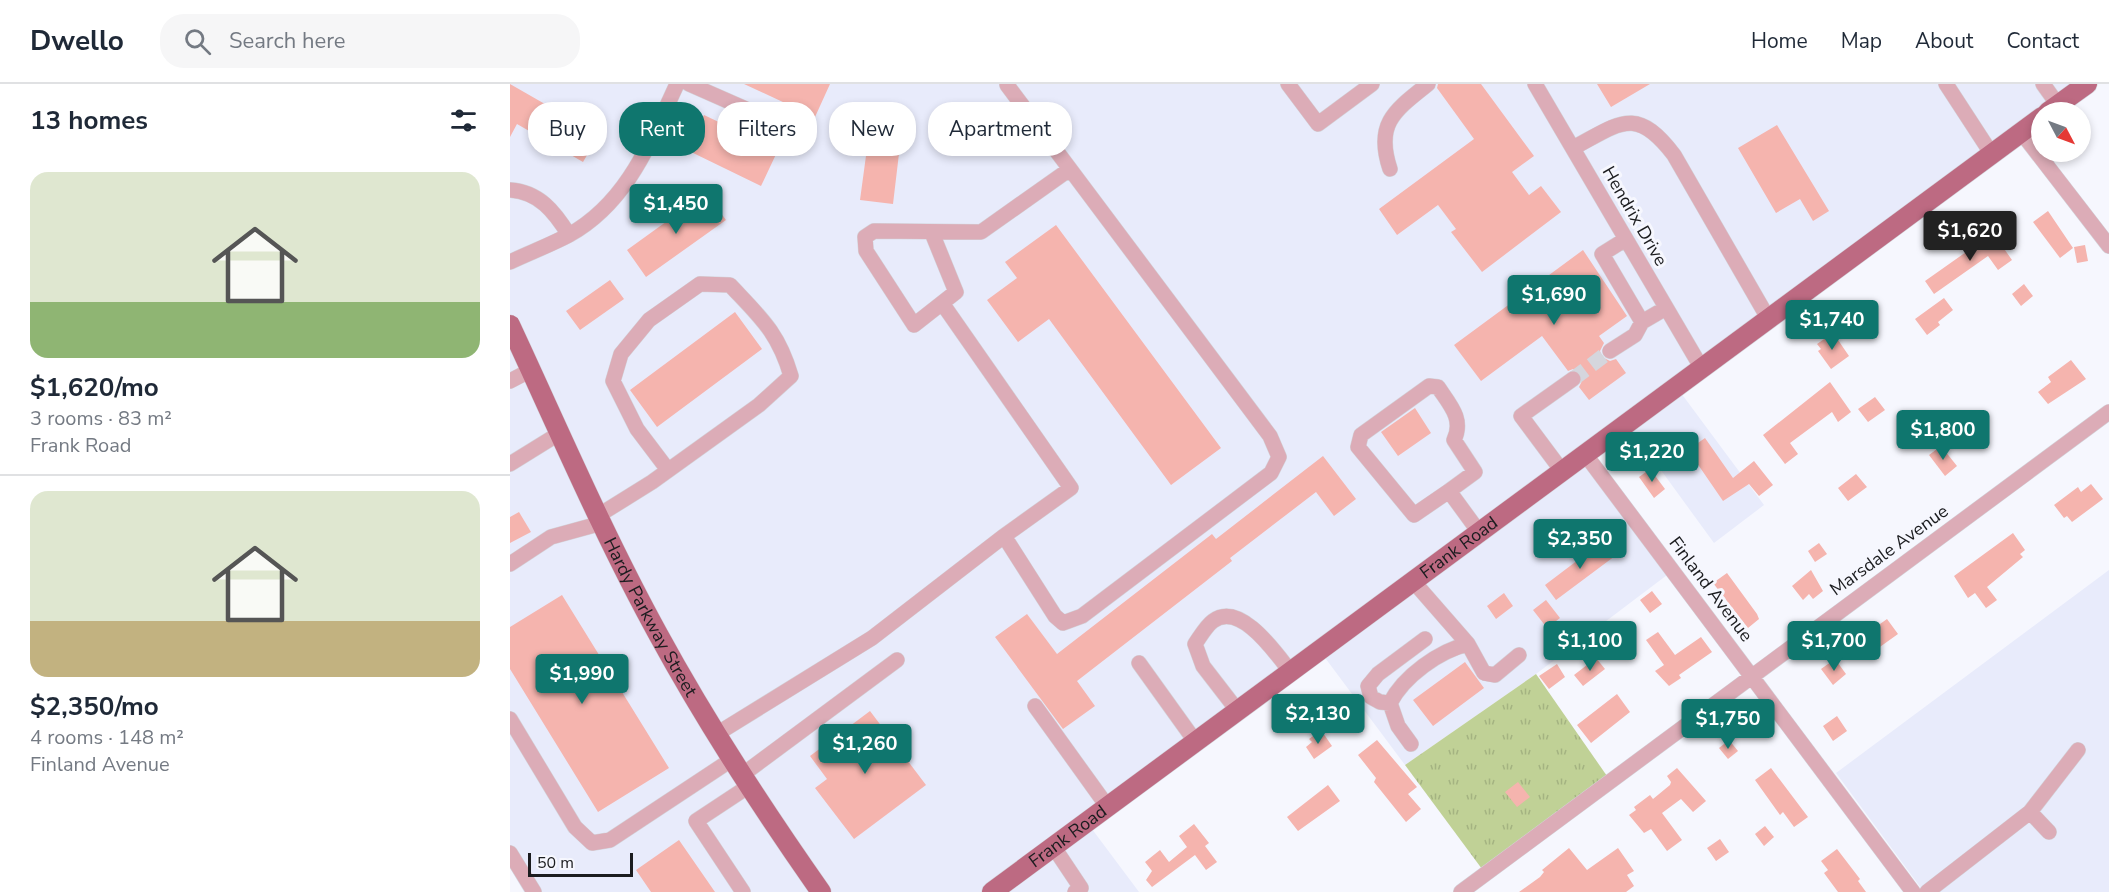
<!DOCTYPE html>
<meta charset="utf-8">
<style>
body{margin:0;font-family:"Nunito Sans",sans-serif;background:#f6f6f7;color:#1f2937;height:100vh;display:flex;flex-direction:column;font-size:22px;white-space:nowrap}
*{box-sizing:border-box;margin:0}
p{font-size:20px;color:#747a83}
.icon{flex:none;width:33px;height:33px;fill:none;stroke:currentColor;stroke-width:2;stroke-linecap:round;stroke-linejoin:round}
.map{position:relative;flex:1;overflow:hidden}
.panel{display:flex;flex-direction:column;background:#fff;width:510px}
.panel>*{flex:none}
.top-card{position:absolute;left:18px;top:18px;width:570px;height:54px;display:flex;gap:12px}
.needle{width:39px;rotate:131deg}
.tools{position:absolute;left:1521px;top:18px;display:grid;gap:12px}
.tools a{display:grid;place-items:center;width:60px;height:60px;border-radius:50%;background:#fff;box-shadow:0 3px 9px #0003;font-size:30px}
.scale{position:absolute;left:18px;bottom:15px;width:105px;box-sizing:border-box;padding-left:6px;border:3px solid #1b1c1f;border-top:0;font-size:16px;line-height:21px;white-space:nowrap;color:#1b1c1f;-webkit-text-stroke:4px #f6f7fe;paint-order:stroke}
.price{position:absolute;translate:-50% -51px;padding:0 14px;border-radius:6px;background:#0f766e;color:#fff;font-size:20px;line-height:39px;filter:drop-shadow(0 2px 3px #0008)}
.price::after{content:'';position:absolute;left:50%;top:36px;width:18px;height:14px;margin-left:-9px;background:inherit;clip-path:polygon(0 0,100% 0,50% 100%)}
.price.current{background:#222;color:#fff}
ul{padding:0;list-style:none}
li{display:grid;align-content:center;gap:12px;height:318px;padding:0 30px}
li+li{border-top:2px solid #e0e1e3}
li span{display:grid;place-items:center;height:186px;border-radius:18px;color:#555}
li>.icon{margin-inline-start:auto}
span .icon{width:108px;height:108px;fill:#fffc;stroke-width:1}
li b{font-size:26px}
h2{display:flex;justify-content:space-between;align-items:center;height:72px;padding:0 30px;font-size:26px}
.pill{padding:0 21px;border-radius:24px;background:#fff;box-shadow:0 3px 9px #0003;font-size:21px;line-height:54px}
.pill.current{background:#0f766e;color:#fff}
header{display:flex;align-items:center;gap:36px;box-sizing:border-box;height:84px;padding:0 30px;background:#fff;border-bottom:2px solid #e0e1e3}
header strong{font-size:28px}
nav{display:flex;gap:33px;margin-inline-start:auto;font-size:21px}
.search{width:420px;height:54px;background:#f6f6f7;display:flex;align-items:center;gap:15px;box-sizing:border-box;padding:0 21px;border-radius:24px;color:#747a83;font-size:22px}
main{display:flex;flex:1;min-height:0}
.map>svg:first-child{display:block}
</style>
<header>
<strong>Dwello</strong>
<div class="search"><svg class="icon" aria-label="search" viewBox="0 0 24 24"><circle cx="10" cy="10" r="6"/><path d="M15 15l6 6"/></svg>Search here</div>
<nav><a>Home</a><a>Map</a><a>About</a><a>Contact</a></nav>
</header>
<main>
<section class="panel">
<h2>13 homes<svg class="icon" aria-label="filters" viewBox="0 0 24 24"><path d="M4 7h16M4 17h16"/><circle cx="9" cy="7" r="2"/><circle cx="15" cy="17" r="2"/></svg></h2>
<ul>
<li><span style="background:linear-gradient(#dfe7d0 70%,#8fb573 0)"><svg class="icon" aria-label="home" viewBox="0 0 24 24"><path d="M3 11l9-7 9 7M6 9v11h12V9"/></svg></span><div><b>$1,620/mo</b><p>3 rooms · 83 m²</p><p>Frank Road</p></div></li>
<li><span style="background:linear-gradient(#dfe7d0 70%,#c2b280 0)"><svg class="icon" aria-label="home" viewBox="0 0 24 24"><path d="M3 11l9-7 9 7M6 9v11h12V9"/></svg></span><div><b>$2,350/mo</b><p>4 rooms · 148 m²</p><p>Finland Avenue</p></div></li>
</ul>
</section>
<div class="map">
<svg width="1599" height="808" viewBox="0 0 1599 808">
<defs>
<pattern id="grass-tufts" width="24" height="20" patternUnits="userSpaceOnUse" patternTransform="scale(1.5)"><rect width="24" height="20" fill="#c0d196"/><path d="M3 7l-1-3M5 7V3M7 7l1-3M15 17l-1-3M17 17v-4M19 17l1-3" fill="none" stroke="#a4b381"/></pattern>
</defs>
<rect width="100%" height="100%" fill="#f6f7fe"/>
<path fill="#e8ebfb" d="M0,0H1577L1168,305L1254,421L1204,459L1121,345L1082,373L1165,485L1026,590L895,681L810,567L579,741L629,808H14L0,784Z
M1599,486V808H1414L1326,689Z"/>
<path fill="url(#grass-tufts)" d="M1026,590L1097,692L972,785L895,681Z"/>
<path fill="#f5b4ae" d="M0,0L89,51L73,78L7,40L0,53Z
M234,0H320L305,33Z
M928,0H971L1024,72L1002,88L1019,111L1031,102L1051,128L972,188L941,148L946,145L928,121L887,151L869,125L964,55L927,4Z
M1087,0H1140L1101,23Z
M194,31L268,66L251,102L177,66Z
M1267,41L1319,127L1303,137L1290,115L1266,129L1228,64Z
M358,57L390,61L383,120L350,116Z
M196,109L216,136L136,193L117,166Z
M1538,127L1563,164L1550,174L1523,138Z
M546,141L711,364L661,401L539,235L508,258L477,216L507,194L495,178Z
M1483,149L1502,176L1488,186L1478,172L1424,210L1415,197Z
M1575,161L1578,177L1567,179L1564,163Z
M1073,166L1117,232L1089,252L1094,259L1090,267L1092,273L1100,277L1106,275L1116,289L1079,316L1069,303L1073,295L1071,289L1063,285L1058,287L1032,252L971,297L944,261Z
M100,196L114,215L70,246L56,227Z
M1514,200L1523,212L1511,222L1502,210Z
M1434,214L1443,226L1428,238L1430,241L1417,251L1405,235Z
M225,228L252,265L147,343L120,306Z
M1320,251L1323,255L1326,253L1339,272L1321,285L1308,267L1311,265L1307,260Z
M1561,276L1576,295L1538,320L1528,308L1541,298L1538,293Z
M1320,298L1341,328L1328,338L1322,328L1280,359L1288,370L1275,380L1253,351Z
M1365,313L1375,326L1358,338L1348,325Z
M905,324L921,349L888,372L871,348Z
M1195,354L1223,394L1244,377L1263,401L1249,412L1239,400L1213,417L1178,366Z
M1431,362L1447,382L1435,392L1419,371Z
M813,372L846,415L824,432L806,408L720,474L722,477L567,597L585,622L553,645L485,553L517,530L547,570L702,450L706,455Z
M1140,385L1155,405L1144,414L1129,393Z
M1346,390L1357,403L1338,417L1328,404Z
M1581,400L1593,415L1562,438L1557,432L1554,434L1544,421L1568,403L1571,408Z
M9,428L21,448L0,459V433Z
M1503,449L1515,466L1510,470L1513,473L1477,503L1487,516L1476,524L1465,509L1458,514L1444,492Z
M1093,457L1105,472L1046,516L1035,501Z
M1309,459L1317,470L1305,478L1298,467Z
M1301,486L1313,507L1303,515L1299,510L1293,516L1282,502Z
M1217,489L1247,530L1249,535L1238,544L1203,499Z
M1142,507L1152,520L1140,529L1130,516Z
M994,509L1003,522L986,535L977,522Z
M52,511L159,684L88,728L0,585V543Z
M1036,516L1050,534L1037,544L1023,526Z
M1377,535L1388,550L1367,565L1356,550Z
M1148,548L1165,571L1191,553L1202,568L1169,591L1171,594L1159,602L1145,587L1154,581L1136,556Z
M1086,574L1095,585L1073,602L1064,591Z
M1325,575L1336,590L1323,601L1311,585Z
M955,578L974,604L923,642L903,616Z
M1047,580L1055,593L1039,605L1029,592Z
M1107,610L1120,628L1081,659L1067,641Z
M360,627L416,701L344,755L305,704L317,695L300,672Z
M1327,632L1337,647L1323,657L1313,642Z
M811,646L822,662L804,675L796,663L802,658L799,655Z
M867,656L907,703L898,710L911,725L896,738L864,698L866,694L848,671Z
M1219,656L1228,667L1218,675L1209,664Z
M1167,684L1196,717L1183,728L1171,715L1152,729L1172,756L1157,767L1141,745L1134,749L1119,731L1126,726L1124,723L1140,711L1143,715L1160,701L1161,698L1157,692Z
M1261,684L1298,733L1284,743L1273,728L1270,731L1245,696Z
M1008,698L1020,713L1007,723L995,708Z
M818,701L830,717L788,747L777,733Z
M684,740L699,759L695,762L707,778L696,786L685,771L642,803L636,796L642,787L635,778L650,766L659,778L677,763L669,752Z
M1255,742L1264,753L1254,762L1245,750Z
M1210,755L1219,768L1206,777L1197,764Z
M169,756L205,808H141L126,786Z
M1059,764L1077,786L1108,764L1124,787L1117,791L1124,802L1116,808H1009L1030,793L1034,788L1032,786Z
M1327,765L1350,795L1348,797L1356,808H1328L1314,789L1318,786L1311,777Z"/>
<g fill="none" stroke-linecap="round" stroke-linejoin="round">
<path stroke="#d5d6dd" stroke-width="15" stroke-dasharray="15 8" stroke-linecap="butt" d="M1063,295L1100,267"/>
<defs>
<path id="minor" d="M179,0L288,48
M778,0L808,40L862,0
M1025,0L1191,283
M1436,0L1481,69
M1533,0L1548,21
M1511,48L1599,162
M1063,64C1110,39 1126,21 1164,71L1258,234
M880,85C865,40 884,27 918,0
M0,106C29,108 44,127 59,151
M422,149L446,208L404,241L356,167L355,153L364,147L471,148L560,85
M1116,155L1092,170L1132,238L1156,224
M0,178C19,169 40,161 59,151C118,118 140,58 167,0
M432,219L561,404L494,452
M1100,267L1125,251L1132,238
M0,297L21,286
M1075,370L1403,808
M0,380L50,349
M1052,387L1011,332L1063,295
M939,407L904,431L848,363L851,351L919,302L928,303C940,321 954,335 944,356L965,388L939,407L969,448
M89,431L142,398L249,321L281,292C268,248 251,234 220,201L190,200L139,236L111,270L103,297L127,345L158,386
M0,480L41,453L92,439
M903,497L958,560L974,589L985,591L1009,571
M629,579L685,657
M880,619L870,618L861,613L858,602L868,590L915,555
M525,622L597,722
M727,626L693,582L685,560C690,553 696,542 703,537C730,517 765,568 780,587
M0,635L65,743L82,759L100,756L221,676
M205,651L362,554L494,452L545,532L553,539L572,532L761,389L769,373L760,352L497,1
M901,660L888,642L880,619C894,592 929,567 958,560
M232,691L387,576
M1520,728L1539,748
M543,762L571,804L565,808
M0,769L24,808
M233,808L186,737L239,702
M951,808L1599,328
M1417,808L1520,728L1568,666"/>
<g id="major">
<path d="M1538,28L1577,0"/>
<path id="s1" d="M0,241C48,344 93,450 148,550C197,640 252,724 311,808"/>
<path id="s2" d="M482,808L1532,33"/>
</g>
</defs>
<use href="#minor" stroke="#d3d4da" stroke-width="16"/>
<use href="#major" stroke="#d3d4da" stroke-width="21"/>
<use href="#minor" stroke="#dcacb7" stroke-width="15"/>
<use href="#major" stroke="#bd6a82" stroke-width="20"/>
</g>
<g text-anchor="middle" stroke-width="6" stroke-linejoin="round" paint-order="stroke">
<g font-size="18" fill="#1b1c1f" stroke="#f6f7fe">
<text transform="translate(1125 132) rotate(60)" y="6">Hendrix Drive</text>
<text dy="6" stroke="none"><textPath href="#s2" startOffset="580">Frank Road</textPath></text>
<text transform="translate(1379 466) rotate(-36)" y="6">Marsdale Avenue</text>
<text transform="translate(1201 505) rotate(53)" y="6">Finland Avenue</text>
<text dy="6" stroke="none"><textPath href="#s1" startOffset="324">Hardy Parkway Street</textPath></text>
<text dy="6" stroke="none"><textPath href="#s2" startOffset="94">Frank Road</textPath></text>
</g>
</g>
</svg>
<div class="tools">
<a><svg class="needle" viewBox="-14 -14 28 28"><path d="M0-13l5 13h-10z" fill="#e53935"/><path d="M0 13l5-13h-10z" fill="#747a83"/></svg></a>
</div>
<div class="scale">50 m</div>
<b class="price" style="left:166px;top:151px">$1,450</b>
<b class="price current" style="left:1460px;top:178px">$1,620</b>
<b class="price" style="left:1044px;top:242px">$1,690</b>
<b class="price" style="left:1322px;top:267px">$1,740</b>
<b class="price" style="left:1433px;top:377px">$1,800</b>
<b class="price" style="left:1142px;top:399px">$1,220</b>
<b class="price" style="left:1070px;top:486px">$2,350</b>
<b class="price" style="left:1080px;top:588px">$1,100</b>
<b class="price" style="left:1324px;top:588px">$1,700</b>
<b class="price" style="left:72px;top:621px">$1,990</b>
<b class="price" style="left:808px;top:661px">$2,130</b>
<b class="price" style="left:1218px;top:666px">$1,750</b>
<b class="price" style="left:355px;top:691px">$1,260</b>
<div class="top-card">
<a class="pill">Buy</a>
<a class="pill current">Rent</a>
<a class="pill">Filters</a>
<a class="pill">New</a>
<a class="pill">Apartment</a>
</div>
</div>
</main>
